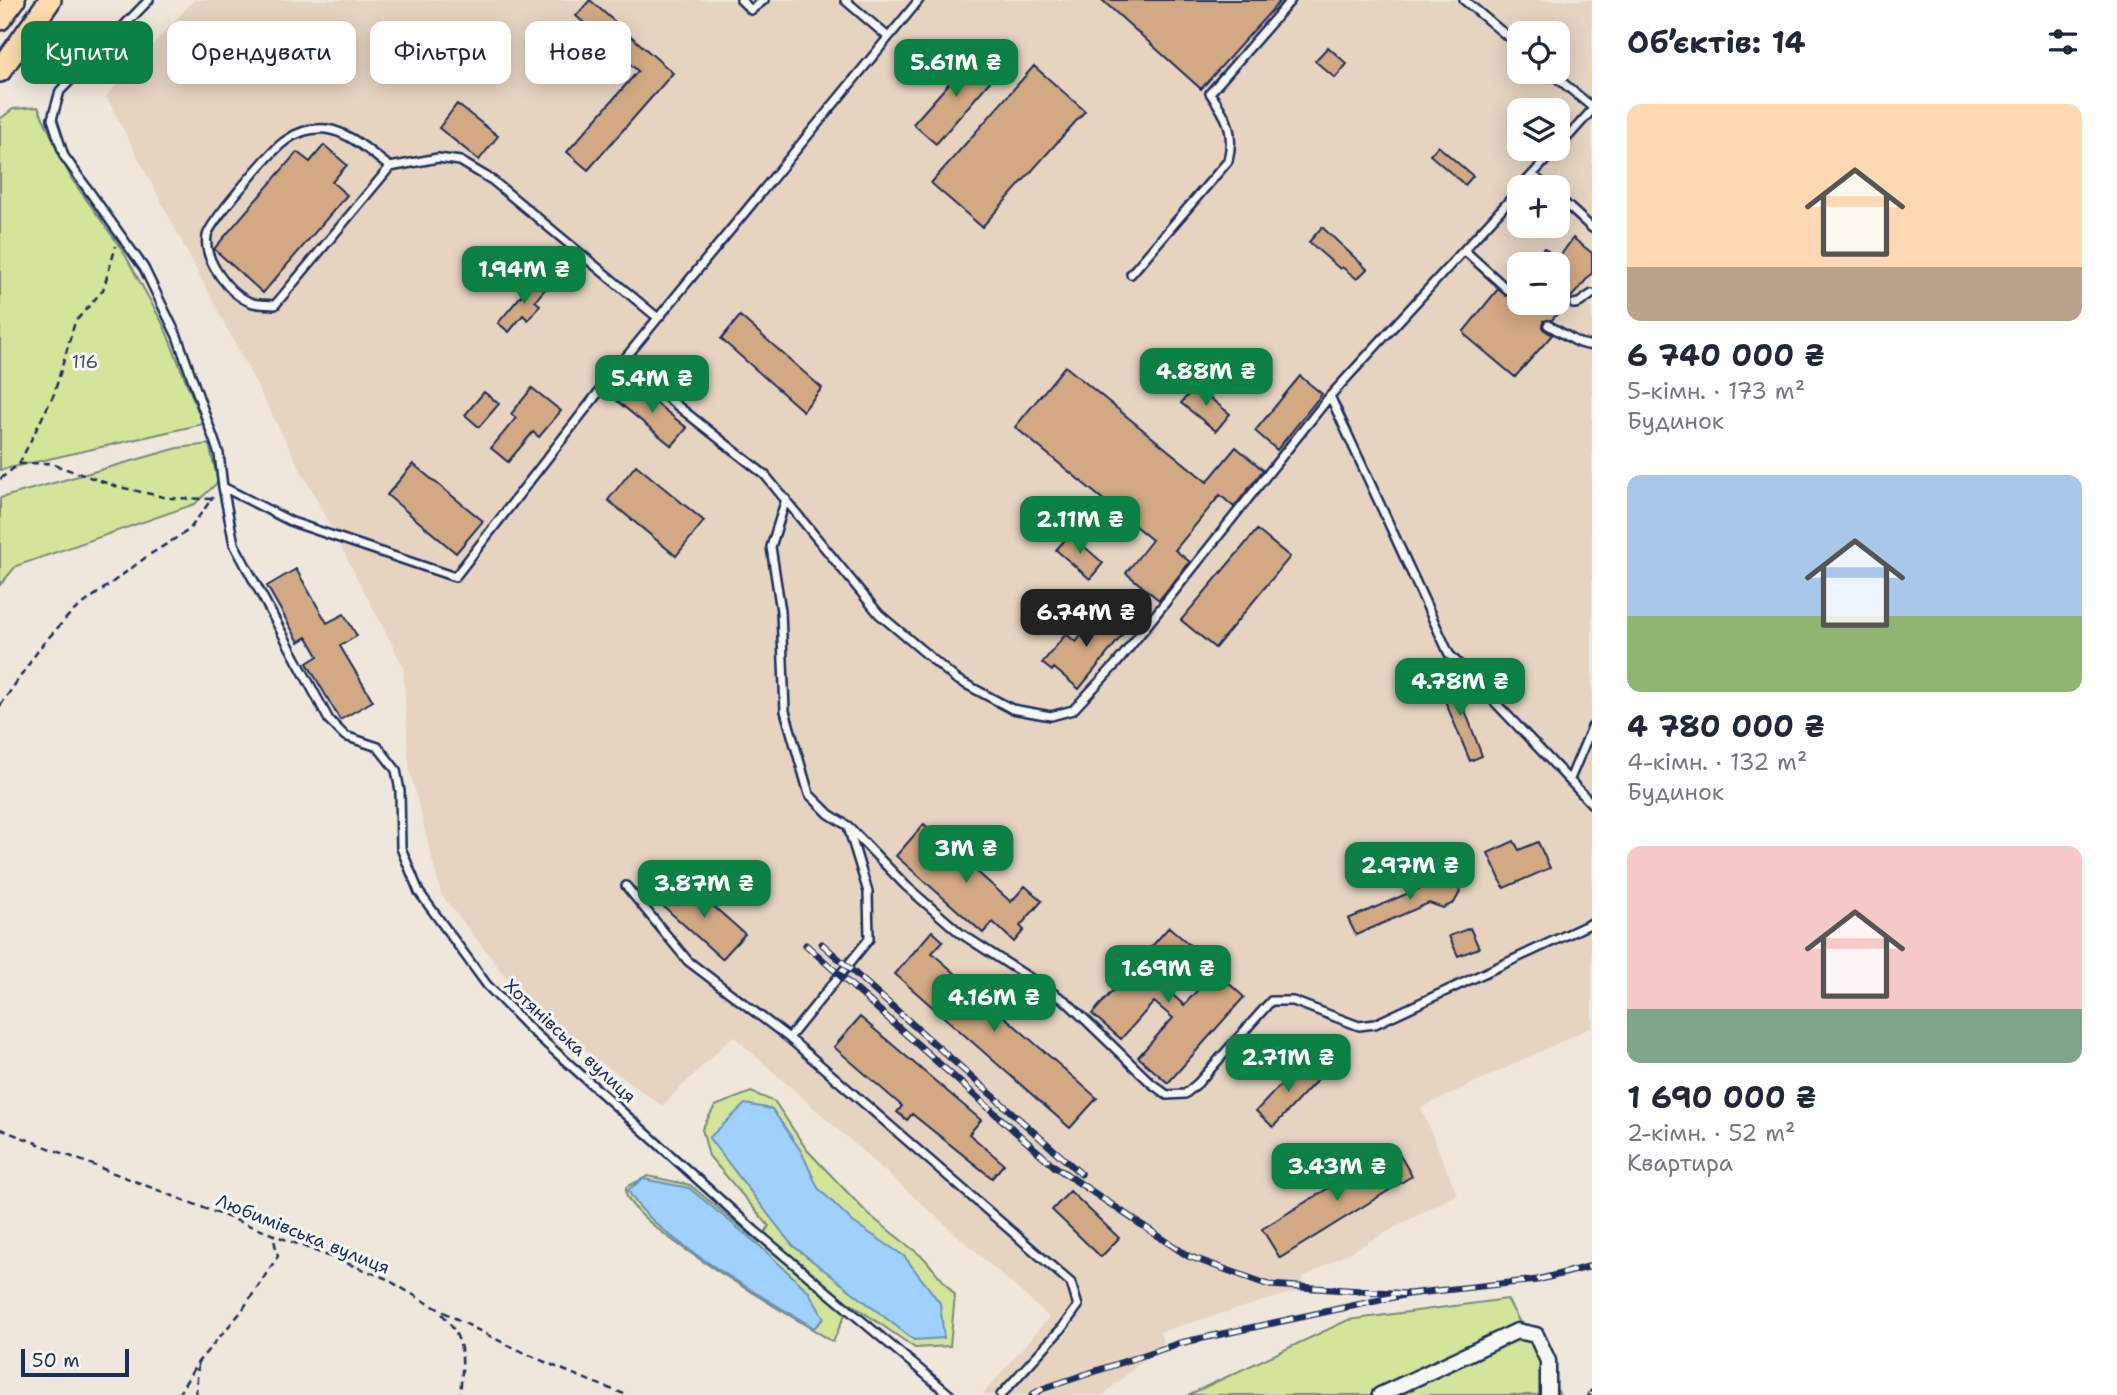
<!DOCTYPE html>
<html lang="uk">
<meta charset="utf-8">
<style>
body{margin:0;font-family:"Shantell Sans",sans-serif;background:#f2f2f3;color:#1f2937;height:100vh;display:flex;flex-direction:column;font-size:26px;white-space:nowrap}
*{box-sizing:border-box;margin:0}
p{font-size:23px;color:#747a83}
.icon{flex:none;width:38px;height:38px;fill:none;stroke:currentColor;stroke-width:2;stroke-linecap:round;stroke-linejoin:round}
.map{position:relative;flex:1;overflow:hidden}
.sheet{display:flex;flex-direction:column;background:#fff;width:525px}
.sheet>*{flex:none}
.guide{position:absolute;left:21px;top:21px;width:665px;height:63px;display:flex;gap:14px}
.buttons{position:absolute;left:1507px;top:21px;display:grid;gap:14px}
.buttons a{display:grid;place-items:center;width:63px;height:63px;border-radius:14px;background:#fff;box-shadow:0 4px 18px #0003;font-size:35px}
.scale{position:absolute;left:21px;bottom:18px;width:108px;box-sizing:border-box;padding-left:7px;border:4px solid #1b2f5e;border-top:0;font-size:19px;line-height:24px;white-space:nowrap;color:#1b2f5e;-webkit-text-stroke:5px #f6f6f2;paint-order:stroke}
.price{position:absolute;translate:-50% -60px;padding:0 16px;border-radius:14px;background:#0b8043;color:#fff;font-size:23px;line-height:46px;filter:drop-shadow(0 2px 4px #0008)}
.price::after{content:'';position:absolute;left:50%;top:42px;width:21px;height:16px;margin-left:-10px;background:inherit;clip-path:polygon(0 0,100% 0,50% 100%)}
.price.on{background:#222;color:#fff}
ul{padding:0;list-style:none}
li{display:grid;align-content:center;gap:14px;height:371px;padding:0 35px}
li span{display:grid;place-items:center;height:217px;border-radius:14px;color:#555}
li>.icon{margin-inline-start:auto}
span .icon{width:126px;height:126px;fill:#fffc;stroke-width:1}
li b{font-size:30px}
h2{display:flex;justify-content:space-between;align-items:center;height:84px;padding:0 35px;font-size:30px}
.pill{padding:0 24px;border-radius:14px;background:#fff;box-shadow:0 4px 18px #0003;font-size:24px;line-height:63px}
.pill.on{background:#0b8043;color:#fff}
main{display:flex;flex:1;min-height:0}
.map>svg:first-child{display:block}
</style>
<main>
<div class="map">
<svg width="1592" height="1395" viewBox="0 0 1592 1395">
<rect width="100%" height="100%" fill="#efe7dc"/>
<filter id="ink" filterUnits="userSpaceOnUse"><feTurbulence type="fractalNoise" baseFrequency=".0143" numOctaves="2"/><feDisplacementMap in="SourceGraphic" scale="14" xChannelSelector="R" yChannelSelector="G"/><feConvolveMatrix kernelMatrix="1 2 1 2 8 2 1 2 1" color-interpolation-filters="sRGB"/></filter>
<g filter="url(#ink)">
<path fill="#e6d4c1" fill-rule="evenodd" d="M194,0H1592V1027L1421,1108L1457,1194L1304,1277L1298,1291L1160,1332L1163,1343L1103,1395H982L1049,1317L733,1036L662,1106L535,1014L441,894L409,767L403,666L106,96ZM1519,33H1558V72H1519ZM1519,110H1558V149H1519ZM1519,187H1558V226H1519ZM1519,264H1558V303H1519Z"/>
<path fill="#d3e599" stroke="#778a7c" stroke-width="2" d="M38,107L71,178L123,251L164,326L203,424L0,470V119L13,109Z
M209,444L218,482L195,504L16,566L0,585V498L178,448Z
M751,1092L775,1102L807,1150L868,1214L925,1259L955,1295L950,1346L915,1348L850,1303L833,1342C793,1316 645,1234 627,1197C626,1195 626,1190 626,1187L648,1176L690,1185L759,1242L769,1226L709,1156L702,1129L715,1106Z
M1507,1299L1560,1395H1188L1348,1320Z"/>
<path fill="#9fd1fc" stroke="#6a90bd" stroke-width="2" d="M745,1104L772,1109L801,1151L818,1188L853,1222L904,1256L940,1303L944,1338L914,1340L792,1245L709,1138Z
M643,1179L689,1188L761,1247L808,1291L824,1318L814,1328C768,1299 650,1236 628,1190Z"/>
<path fill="#d2a983" stroke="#1b2f5e" stroke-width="2" d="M590,0L673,73L588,170L567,152L638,71L576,16Z
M1102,0H1281L1201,89Z
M1328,47L1347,64L1335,78L1315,61Z
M976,53L998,72L936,144L913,124Z
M1034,66L1085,111L982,227L931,183Z
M457,104L498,136L479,160L439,128Z
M324,145L347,165L332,182L347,195L263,293L214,249L297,152L310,162Z
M1438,146L1473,176L1465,185L1430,155Z
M1322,227L1367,269L1357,279L1342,267L1340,269L1309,242Z
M1573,238L1592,253V273L1552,320L1543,321V329L1552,335L1515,377L1465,335L1464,331L1498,289L1506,296L1512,295V286L1519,278V303H1558V264H1531L1544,248L1558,259Z
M536,278L547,287L535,301L540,305L528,320L523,315L509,332L498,323Z
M740,316L822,388L803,411L721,339Z
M1065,366L1207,482L1236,447L1263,470L1234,507L1220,495L1175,550L1190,562L1159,600L1126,573L1152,540L1015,427Z
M1300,376L1322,394L1277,450L1255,431Z
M631,383L687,428L672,446L617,401Z
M1195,386L1230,414L1216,431L1181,403Z
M532,388L561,411L539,437L533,432L508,462L491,448L516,418L511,414Z
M484,392L499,404L479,427L465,415Z
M413,464L483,521L456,553L387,495Z
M636,465L704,521L676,556L608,500Z
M1257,530L1290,557L1215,648L1181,620Z
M1070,534L1103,563L1090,579L1056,550Z
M296,569L327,623L344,614L357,636L340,646L373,701L340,720L307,663L318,656L307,637L299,642L267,586Z
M1103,608L1128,628L1079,689L1054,668L1052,671L1042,663L1066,634L1076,642Z
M1453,678L1482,756L1470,761L1438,684Z
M924,824L1011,902L1025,886L1042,901L1020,926L1024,930L1014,942L993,922L983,933L896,856Z
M1514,841L1519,850L1538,842L1550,868L1504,888L1488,853Z
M1436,872L1448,873L1457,880L1460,892L1454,903L1443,908L1429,903L1356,935L1348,919L1423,887L1427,879Z
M685,881L745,934L722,959L663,906Z
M1169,927L1198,952L1166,989L1184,1005L1215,971L1244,997L1168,1083L1138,1057L1173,1018L1154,1002L1121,1039L1092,1014Z
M1470,928L1479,948L1458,956L1449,936Z
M932,931L943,941L932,953L1097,1098L1070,1128L895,974Z
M860,1017L981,1120L969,1134L1004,1164L992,1178L912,1114L907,1120L897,1112L902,1106L834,1047Z
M1302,1062L1319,1078L1273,1127L1256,1111Z
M1395,1147L1412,1176L1280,1258L1262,1229Z
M1070,1191L1119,1238L1101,1257L1052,1210Z"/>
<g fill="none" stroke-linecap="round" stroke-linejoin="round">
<defs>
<path id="lane" d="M149,0L60,91L52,119L64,156L144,268L177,336L219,454L223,487L292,522L455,577L622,362L765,475L879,614L956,679L1012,709L1051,716L1073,710L1117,663L1330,396L1519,190
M741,0L751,10L764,0
M845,0L887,36
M1464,0L1519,46
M1550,72L1592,107
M1558,148L1592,110
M390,167C371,153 350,132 326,129C311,128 297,132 285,141C273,149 208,224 207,236C203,260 230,296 253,303C260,305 268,304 275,305L390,167L438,158L460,161L492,180L658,318
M1533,175L1547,187
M1521,187L1556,149
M1558,197L1592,228
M1464,250L1508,290
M1131,274L1228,161C1235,131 1227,117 1210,93L1291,0
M1574,304L1579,303L1592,294
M1548,325L1579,343L1592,346
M622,362L919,0
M1330,396L1449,654L1592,804
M223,487L234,544L329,720L345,736L378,747L396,770L400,791L401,848L419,892L487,985L529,1028L755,1231L950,1395
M786,499L771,547L781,611L785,711L809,794L829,814L848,826L906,886L960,933L1067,1002L1151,1083L1167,1095L1185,1094L1198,1083L1271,1001H1293L1359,1026L1375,1024L1592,923
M1570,779L1592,727
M626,886L688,961L789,1038L1071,1283L1078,1306L1062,1328L1001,1395
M789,1038L869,939L868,892L849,830"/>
<path id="street" d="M1380,1395L1517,1331L1536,1335L1548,1361V1395"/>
<path id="primary" d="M0,19L14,0
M0,71L50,0"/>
</defs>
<use href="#lane" stroke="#1b2f5e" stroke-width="12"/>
<use href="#street" stroke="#1b2f5e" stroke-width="19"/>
<use href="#primary" stroke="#1b2f5e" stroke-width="26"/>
<path stroke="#1b2f5e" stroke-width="2.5" stroke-dasharray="7 5" stroke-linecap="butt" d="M19,464L54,394L75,322L103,290L116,246
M0,479L19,464L49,463L115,486L168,498L212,499
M0,706L42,645L71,613L149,555L189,530L213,497
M0,1129L385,1278C462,1325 542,1364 627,1395
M442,1314C467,1342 463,1360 460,1395
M178,1395L198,1362L241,1312L278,1256L273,1236
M196,1395L198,1364"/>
<use href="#lane" stroke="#f6f6f2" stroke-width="7"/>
<use href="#street" stroke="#f6f6f2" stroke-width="14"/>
<use href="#primary" stroke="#fcdcac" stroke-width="21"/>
<defs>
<path id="rail" d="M822,944L1081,1174
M806,945L1054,1166L1188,1256L1269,1285L1408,1294
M1032,1395L1042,1389L1180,1343L1408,1294L1537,1280L1592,1266
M1591,1395L1592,1393"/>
</defs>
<use href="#rail" stroke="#1b2f5e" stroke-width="7"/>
<use href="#rail" stroke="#f6f6f2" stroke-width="4.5" stroke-dasharray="13" stroke-linecap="butt"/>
</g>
</g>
<g text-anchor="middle" stroke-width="6" stroke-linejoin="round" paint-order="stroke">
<g font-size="18" fill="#40536a" stroke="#f6f6f2">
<text x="85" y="368">116</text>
</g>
<g font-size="18" fill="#1b2f5e" stroke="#f6f6f2">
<text transform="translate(570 1041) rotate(43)" y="6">Хотянівська вулиця</text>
<text transform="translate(303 1234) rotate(22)" y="6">Любимівська вулиця</text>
</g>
</g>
</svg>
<div class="buttons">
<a><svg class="icon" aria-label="locate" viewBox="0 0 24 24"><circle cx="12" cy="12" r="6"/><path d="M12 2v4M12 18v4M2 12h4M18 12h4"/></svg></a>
<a><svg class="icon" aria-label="layers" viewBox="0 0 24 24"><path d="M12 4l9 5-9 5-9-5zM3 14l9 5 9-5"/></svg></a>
<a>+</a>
<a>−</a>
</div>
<div class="scale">50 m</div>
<b class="price" style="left:956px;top:99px">5.61M ₴</b>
<b class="price" style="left:524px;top:306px">1.94M ₴</b>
<b class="price" style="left:1206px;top:408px">4.88M ₴</b>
<b class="price" style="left:652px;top:415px">5.4M ₴</b>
<b class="price" style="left:1080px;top:556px">2.11M ₴</b>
<b class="price on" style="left:1086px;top:649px">6.74M ₴</b>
<b class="price" style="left:1460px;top:718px">4.78M ₴</b>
<b class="price" style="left:966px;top:885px">3M ₴</b>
<b class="price" style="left:1410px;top:902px">2.97M ₴</b>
<b class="price" style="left:704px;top:920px">3.87M ₴</b>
<b class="price" style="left:1168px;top:1005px">1.69M ₴</b>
<b class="price" style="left:994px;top:1034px">4.16M ₴</b>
<b class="price" style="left:1288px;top:1094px">2.71M ₴</b>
<b class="price" style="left:1337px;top:1203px">3.43M ₴</b>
<div class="guide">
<a class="pill on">Купити</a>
<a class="pill">Орендувати</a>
<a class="pill">Фільтри</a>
<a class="pill">Нове</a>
</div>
</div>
<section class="sheet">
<h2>Об’єктів: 14<svg class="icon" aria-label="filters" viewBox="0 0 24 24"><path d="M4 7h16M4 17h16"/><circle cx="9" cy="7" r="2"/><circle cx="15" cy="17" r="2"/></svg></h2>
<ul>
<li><span style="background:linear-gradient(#ffd9b3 75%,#b9a48a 0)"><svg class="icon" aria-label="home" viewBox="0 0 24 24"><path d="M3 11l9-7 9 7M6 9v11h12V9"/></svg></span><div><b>6 740 000 ₴</b><p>5-кімн. · 173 m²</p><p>Будинок</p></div></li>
<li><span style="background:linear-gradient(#a9c7e8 65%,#8fb573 0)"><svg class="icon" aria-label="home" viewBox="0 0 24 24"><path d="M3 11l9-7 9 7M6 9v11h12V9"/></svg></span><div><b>4 780 000 ₴</b><p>4-кімн. · 132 m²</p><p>Будинок</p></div></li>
<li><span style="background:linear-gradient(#f6c9c9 75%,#7fa58c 0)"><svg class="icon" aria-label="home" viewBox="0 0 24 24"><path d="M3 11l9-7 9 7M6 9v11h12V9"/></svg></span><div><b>1 690 000 ₴</b><p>2-кімн. · 52 m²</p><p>Квартира</p></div></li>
</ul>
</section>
</main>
